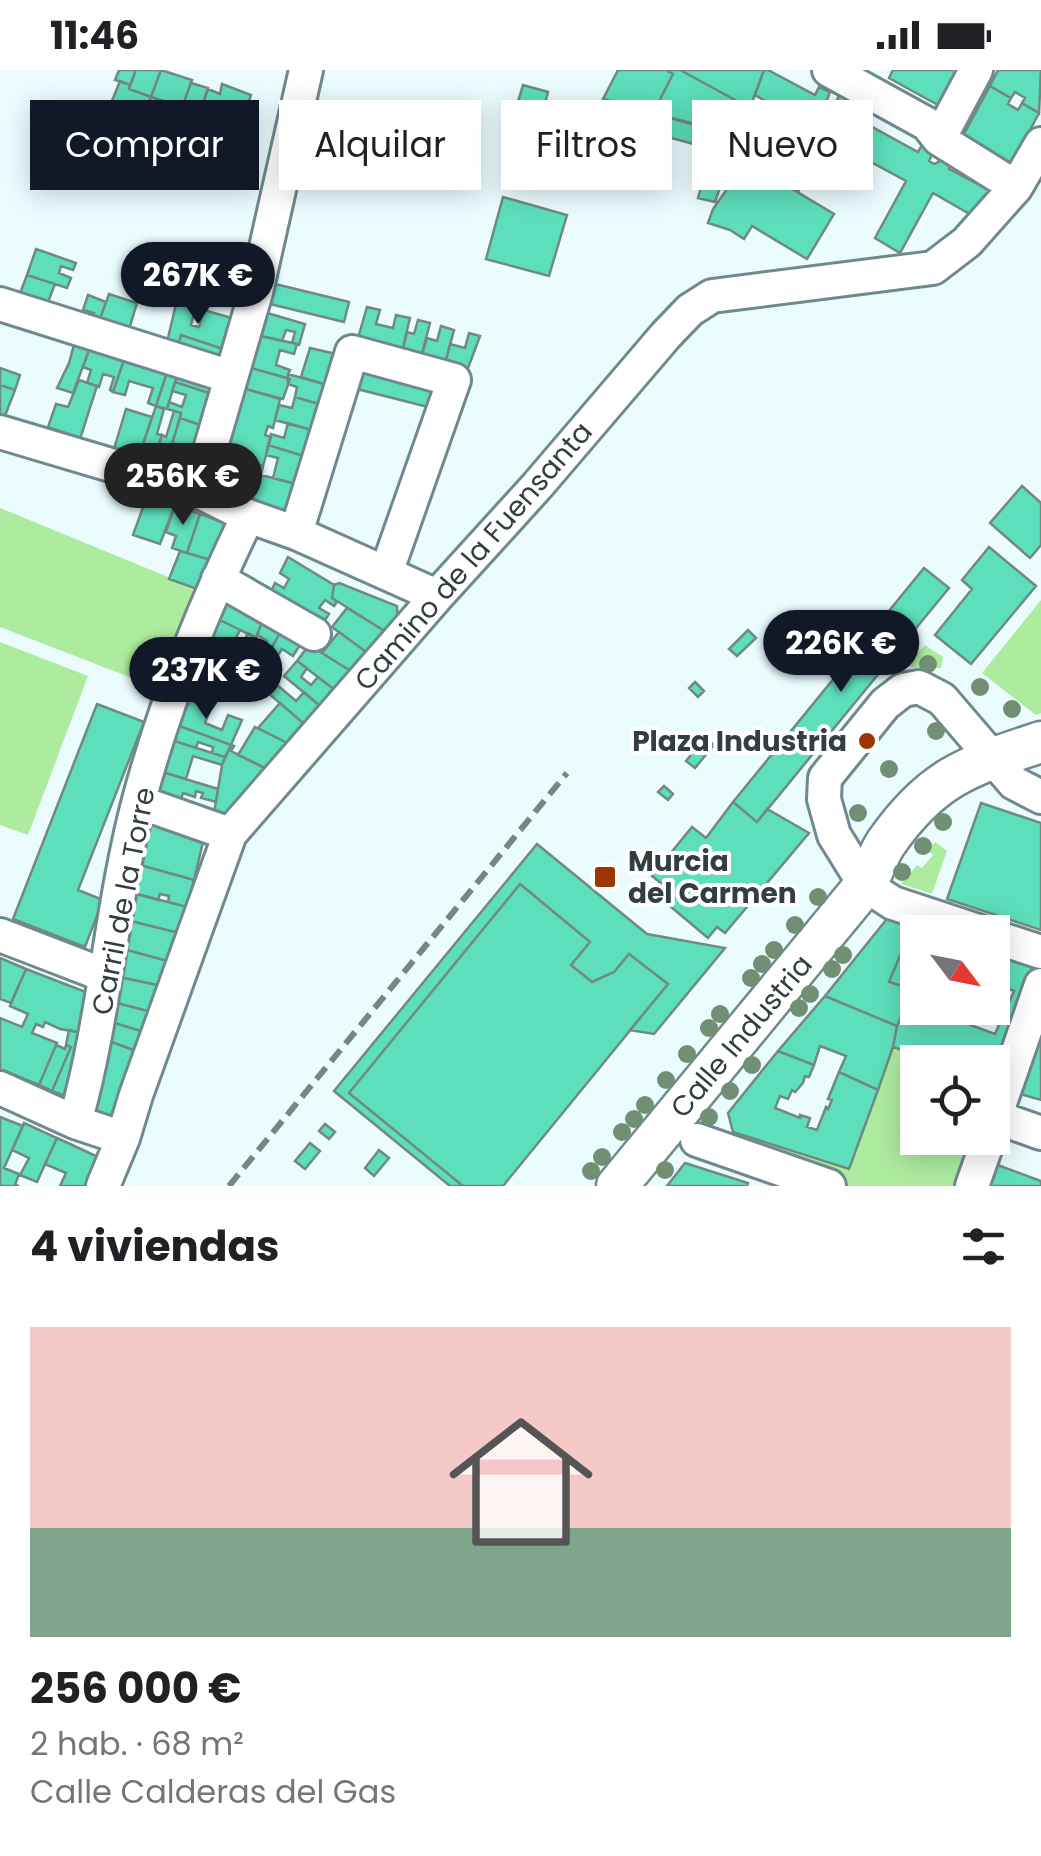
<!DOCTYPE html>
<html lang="es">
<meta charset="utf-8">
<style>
body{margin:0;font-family:Poppins,sans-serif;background:#f2f2f2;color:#202124;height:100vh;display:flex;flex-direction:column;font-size:38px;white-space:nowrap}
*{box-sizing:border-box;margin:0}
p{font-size:32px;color:#757577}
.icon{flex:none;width:55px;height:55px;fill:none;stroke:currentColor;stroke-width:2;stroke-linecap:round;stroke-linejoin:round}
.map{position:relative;height:1116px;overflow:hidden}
.details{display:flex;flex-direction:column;background:#fff;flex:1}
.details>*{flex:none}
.top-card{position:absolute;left:30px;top:30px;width:982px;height:90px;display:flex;gap:20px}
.needle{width:65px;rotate:122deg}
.controls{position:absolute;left:900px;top:845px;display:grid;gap:20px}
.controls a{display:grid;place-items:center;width:110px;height:110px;border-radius:0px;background:#fff;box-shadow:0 5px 25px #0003;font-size:50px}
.price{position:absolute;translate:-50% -85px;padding:0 22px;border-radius:35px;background:#111827;color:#fff;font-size:32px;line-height:65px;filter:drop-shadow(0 2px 5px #0008)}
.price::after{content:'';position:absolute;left:50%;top:60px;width:30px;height:22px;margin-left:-15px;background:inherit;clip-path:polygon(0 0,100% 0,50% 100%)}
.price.active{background:#222;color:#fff}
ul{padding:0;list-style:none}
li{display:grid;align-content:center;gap:20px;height:530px;padding:0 30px}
li span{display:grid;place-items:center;height:310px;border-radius:0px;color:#555}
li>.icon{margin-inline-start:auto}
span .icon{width:180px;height:180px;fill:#fffc;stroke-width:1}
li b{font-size:42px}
h2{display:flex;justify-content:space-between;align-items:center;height:120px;padding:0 30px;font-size:42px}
.chip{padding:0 35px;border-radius:0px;background:#fff;box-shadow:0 5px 25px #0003;font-size:35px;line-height:90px}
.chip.active{background:#111827;color:#fff}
.status{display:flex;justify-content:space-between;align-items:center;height:70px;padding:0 50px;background:#fff;direction:ltr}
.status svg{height:28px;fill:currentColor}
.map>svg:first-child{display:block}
</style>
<div class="status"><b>11:46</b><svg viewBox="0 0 49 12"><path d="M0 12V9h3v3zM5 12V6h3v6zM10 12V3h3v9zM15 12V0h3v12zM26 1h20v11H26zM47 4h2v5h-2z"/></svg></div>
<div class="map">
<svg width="1041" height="1116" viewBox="0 0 1041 1116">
<rect width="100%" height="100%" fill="#ebfcfe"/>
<path fill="#adec9f" d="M0,438L200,520L163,620L0,557Z
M1041,530V643L1036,645L982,603Z
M0,572L88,606L28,765L0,755Z
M925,575L943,587L941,598H911L909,592Z
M935,772L947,781L932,824L901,814L917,795L922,798L933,785L928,780Z
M893,977L936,992H918V1068H972L954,1116H785L719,1063L733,1062L849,1099Z"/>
<path fill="#5ddfbc" stroke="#718a81" stroke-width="2.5" d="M119,0H136L130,15L115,10Z
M136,0H161L151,27L129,19Z
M161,0L192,10L182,37L151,27Z
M618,0H666L673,4L653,43L603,29Z
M666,0H680L748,37V34L751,35L740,66L653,43L673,4Z
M680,0H764L751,35L748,34V37Z
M764,0H768L815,25L819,17L830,22L825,35L830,38L834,36L839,26L851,32L845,42L918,82L924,71L935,78L929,91L934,94L938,92L944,83L954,89L949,99L995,123L973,146L933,123L900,183L875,168L906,111L828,69L798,122L773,107L803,52L755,25Z
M893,0H957L938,35L889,8Z
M998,0H1041L1039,43L1022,33L1025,28L1015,22L1011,28L990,16Z
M120,11L130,15L129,19L151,27L140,51L109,38Z
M191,13L208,18L199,44L182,37Z
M222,14L251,25L242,51L202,37L208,19L220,24Z
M523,15L548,22L542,46L516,38Z
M990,16L1011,28L1008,34L1018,40L1022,33L1039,43L1008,102L958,75Z
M151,27L168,33L164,46L168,47L163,59L149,53L151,49L143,45Z
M603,29L723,63L719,78L732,83L715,132L698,128L712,79L597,48Z
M168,33L197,43L192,57L164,46Z
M202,37L217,42L210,63L192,57Z
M516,38L536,44L525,85L505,79Z
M723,63L741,68L735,85L719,78Z
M732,83L834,144L807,189L752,156L744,169L730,160L708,153L713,139L734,109L725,103Z
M503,127L567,145L549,206L486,189Z
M36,179L76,193L73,200L61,196L59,203L71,208L67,218L27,205Z
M27,205L55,214L45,240L17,231Z
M271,213L349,232L344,252L266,233Z
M109,224L137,233L127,266L97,257Z
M88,225L106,232L97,257L89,255L94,243L83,240Z
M177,230L196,236L191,255L199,257L204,240L232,248L223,279L181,265L175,285L167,272Z
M367,237L380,240L376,254L393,258L396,245L410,248L400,290L358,268Z
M264,242L305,254L299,275L292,273L295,262L286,260L282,271L257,265Z
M418,250L430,253L419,295L400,290L407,262L414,264Z
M441,256L454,260L443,301L419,295L427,268L437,271Z
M469,263L480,266L465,306L443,301L450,274L465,278Z
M181,265L223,279L218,298L175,285Z
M257,265L297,274L294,284L280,280L276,295L290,300L287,308L248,297Z
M76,267L92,272L73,323L57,318L69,293Z
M92,272L127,281L113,322L110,320L114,307L103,304L99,317L87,313L91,300L83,297Z
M310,278L336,284L327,315L301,307Z
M127,281L170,293L156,336L148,333L153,318L129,311L125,325L113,322Z
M170,293L180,296L167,339L156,336Z
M359,294L445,316L436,339L353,318Z
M180,296L219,308L215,325L175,312Z
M248,297L290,309L283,329L242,318Z
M0,298L20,305L15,320L0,315Z
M288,304L327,315L322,335L295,327L297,317L288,314Z
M79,310L97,316L80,369L48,357L56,334L68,337Z
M175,312L215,325L206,357L180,348L181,343L167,339L169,332L182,337L186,325L172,321Z
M0,315L15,320L3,351L0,350Z
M242,318L280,329L273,358L268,356L265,365L271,367L263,396L223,384Z
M295,327L322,335L315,361L275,350L279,335L292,338Z
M156,336L164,339L157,364L162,365L153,391L139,386Z
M126,339L152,347L139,386L114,379Z
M174,341L181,343L166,396L153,391L162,365L166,367Z
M180,348L206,357L193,401L166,393Z
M288,353L315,361L307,387L268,375L271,364L284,368Z
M268,375L307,387L300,415L273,408L278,388L266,385Z
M223,384L263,396L261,405L300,415L291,448L218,415L215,410Z
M1022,416L1041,433V475L1030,488L990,453Z
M147,426L175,435L160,474L133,465Z
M175,435L200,444L187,483L172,478L176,466L166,462Z
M200,444L225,453L211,490L187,483Z
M989,477L1036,516L971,594L935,565L972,519L962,510Z
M180,481L211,490L200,520L169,509Z
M288,487L334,515L332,528L337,532L334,536L325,530L319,538L329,544L317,562L266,533L275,513L284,518L289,509L280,503Z
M924,498L949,518L757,752L733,732Z
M339,513L397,536L398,555L391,565L332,528L334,515Z
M227,519L266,541L256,568L216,548Z
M347,538L391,565L373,587L332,557Z
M266,541L286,552L262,595L248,588L251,579L260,584L267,571L257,565Z
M216,548L240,560L234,572L242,575L248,563L256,568L248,588L208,568Z
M286,552L307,564L293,586L282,579L269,599L262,595Z
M748,560L756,568L737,586L729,579Z
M339,562L373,587L357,605L322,583Z
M208,568L250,589L242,602L202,583Z
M309,575L357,605L340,624L297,591Z
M202,583L242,602L237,612L224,605L222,611L195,601Z
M297,591L307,598L301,607L311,615L318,607L340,624L326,641L284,606Z
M195,601L222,611L211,638L184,628Z
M695,612L704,621L698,627L689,618Z
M276,614L296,631L304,622L326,641L310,659L268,623Z
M184,628L211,638L205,653L222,660L228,645L242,650L231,675L174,654Z
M280,633L310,659L295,677L258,658Z
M97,634L144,652L78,820L103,830L85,877L13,849Z
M174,654L231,675L225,687L212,683L213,677L198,672L196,678L168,669Z
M255,657L295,677L273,702L238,685Z
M705,668L714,675L695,698L686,691Z
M168,669L225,687L222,695L193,686L186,709L159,701Z
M231,675L234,676L231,681L273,702L228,753L213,749L222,695Z
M159,701L218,719L216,732L201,728L203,723L196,721L195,727L183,723L178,738L150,729Z
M664,716L673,724L668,730L658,722Z
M733,732L757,752L767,739L809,763L725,863L717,857L708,868L664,831L672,822L652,806L692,757L706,768Z
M981,733L1041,753V860L947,829Z
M151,754L204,768L194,810L140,795Z
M537,774L647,864L725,878L654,964L630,960L668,914L629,884L614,902L592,912L571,895L590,872L520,814L349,1023L463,1116H450L334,1021Z
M140,795L194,810L187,837L168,832L169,826L160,824L158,830L133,823Z
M520,814L590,872L571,895L592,912L614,902L629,884L668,914L503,1116H463L349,1023Z
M133,823L187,837L179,863L127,850Z
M890,845L912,857L889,912L913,919L897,956L825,926Z
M127,850L179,863L171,892L120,878Z
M912,857L927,862H918V921L889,912Z
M120,878L171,892L162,916L114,906Z
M992,881L1033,893L993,1013L992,992H936L893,977L897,956L908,931L918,935V938H924L995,964L1014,921L996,913L992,900Z
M0,888L26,899L11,933L0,929Z
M26,899L91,924L83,963L60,959L45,952L43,957L36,954L32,963L57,973L39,1015L0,999V948L22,957L28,944L10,936Z
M114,906L162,916L152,942L109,931Z
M825,926L897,956L893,977L878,1020L839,1002L846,986L820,976L814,995L778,981Z
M109,931L152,942L144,962L105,950Z
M105,950L144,962L136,981L101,968Z
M69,960L93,965L70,1028L52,1021L71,977L66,975Z
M1041,965V1030L1020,1024Z
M101,968L136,981L113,1047L86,1036Z
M56,975L65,979L66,975L71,977L52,1021L39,1015Z
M778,981L814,995L809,1007L805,1006L803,1013L795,1022L792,1020L788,1029L780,1026L775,1038L800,1048V1045L810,1048L807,1057L817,1060L826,1037L828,1039L832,1030L828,1029L839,1002L878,1020L849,1099L733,1062L728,1043Z
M0,1047L23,1056L4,1098L19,1104L15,1115L19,1116H0Z
M24,1053L57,1068L37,1112L20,1105L29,1088L12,1080Z
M325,1054L335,1062L329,1069L319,1061Z
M57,1068L98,1087L86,1116H60L66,1103L45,1094Z
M310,1073L320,1081L305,1099L295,1091Z
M379,1080L389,1088L374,1106L365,1098Z
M685,1093L748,1113L747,1116H667Z
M995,1094L1041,1111V1116H988Z"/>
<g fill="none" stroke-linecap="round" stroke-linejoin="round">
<defs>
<path id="minor" d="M829,0L927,54L939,69L1016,117
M939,69L976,0
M0,234L231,307
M0,362L198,421L248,446L296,463L437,526
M198,421L256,222L306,0
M296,463L352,282L454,310L386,503
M218,509L314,564
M139,732L230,764
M981,862L893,833L865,815L834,765L824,729L825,708L885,634L903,620L919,617L942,629L1014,713L1041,727
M0,865L104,905
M992,866L1041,882
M0,1018L75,1052L123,1068
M996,1047L1041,1063
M75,1052C105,947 111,836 139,730C165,633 204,537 248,446
M992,1056L1041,915
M697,1070L829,1116
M103,1116L123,1068L136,1025L230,764L437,526L537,416L666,265L690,240L712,226L933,198L967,172L1016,117L1041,74
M972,1116L989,1068"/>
<path id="major" d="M617,1116L865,815C874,802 877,786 886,773C932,707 968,696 1041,672"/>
</defs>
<use href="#minor" stroke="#6f898c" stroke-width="38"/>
<use href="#major" stroke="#6f898c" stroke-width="45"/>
<use href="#minor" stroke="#fff" stroke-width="32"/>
<use href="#major" stroke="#fff" stroke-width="40"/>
<path stroke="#778587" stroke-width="6" stroke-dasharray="15 8" stroke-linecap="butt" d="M229,1116L567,703"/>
</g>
<g fill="#719073">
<circle cx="928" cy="594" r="9"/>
<circle cx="980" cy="617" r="9"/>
<circle cx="1012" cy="639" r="9"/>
<circle cx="936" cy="661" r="9"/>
<circle cx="889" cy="699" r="9"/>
<circle cx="858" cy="743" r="9"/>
<circle cx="943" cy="752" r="9"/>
<circle cx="923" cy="776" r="9"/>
<circle cx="902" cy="802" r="9"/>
<circle cx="818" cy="827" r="9"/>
<circle cx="795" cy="855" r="9"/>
<circle cx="774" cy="880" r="9"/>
<circle cx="843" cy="885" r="9"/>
<circle cx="762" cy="894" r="9"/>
<circle cx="832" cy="899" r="9"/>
<circle cx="751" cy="908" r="9"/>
<circle cx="810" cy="924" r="9"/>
<circle cx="799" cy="938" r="9"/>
<circle cx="720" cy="944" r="9"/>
<circle cx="709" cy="958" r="9"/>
<circle cx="687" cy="984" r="9"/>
<circle cx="752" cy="995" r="9"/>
<circle cx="666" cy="1010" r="9"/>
<circle cx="730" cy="1021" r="9"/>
<circle cx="645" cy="1035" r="9"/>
<circle cx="709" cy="1047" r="9"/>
<circle cx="634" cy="1049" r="9"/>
<circle cx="622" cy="1062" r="9"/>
<circle cx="602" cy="1087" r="9"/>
<circle cx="665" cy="1100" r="9"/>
<circle cx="591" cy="1101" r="9"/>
</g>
<g fill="#9a3600" stroke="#fff" stroke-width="4">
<circle cx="867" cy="671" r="10"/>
<rect x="593" y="795" width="24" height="24" rx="5"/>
</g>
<g text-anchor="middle" stroke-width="8" stroke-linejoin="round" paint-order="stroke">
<g font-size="28" fill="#333e40" stroke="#fff">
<text transform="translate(473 486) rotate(-49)" y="10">Camino de la Fuensanta</text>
<text transform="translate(123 831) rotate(-79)" y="10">Carril de la Torre</text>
<text transform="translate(741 966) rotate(-50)" y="10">Calle Industria</text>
</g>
<g font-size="28" font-weight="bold" fill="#333e40" stroke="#fff" text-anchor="end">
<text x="847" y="681">Plaza Industria</text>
<text x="628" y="801" text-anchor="start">Murcia<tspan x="628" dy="32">del Carmen</tspan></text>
</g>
</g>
</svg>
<div class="controls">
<a><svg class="needle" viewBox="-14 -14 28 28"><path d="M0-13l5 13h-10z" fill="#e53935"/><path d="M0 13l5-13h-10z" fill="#757577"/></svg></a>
<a><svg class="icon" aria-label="locate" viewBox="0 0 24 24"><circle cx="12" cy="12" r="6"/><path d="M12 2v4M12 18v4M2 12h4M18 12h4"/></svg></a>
</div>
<b class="price" style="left:198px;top:257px">267K €</b>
<b class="price active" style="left:183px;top:458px">256K €</b>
<b class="price" style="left:841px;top:625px">226K €</b>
<b class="price" style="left:206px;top:652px">237K €</b>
<div class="top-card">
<a class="chip active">Comprar</a>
<a class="chip">Alquilar</a>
<a class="chip">Filtros</a>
<a class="chip">Nuevo</a>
</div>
</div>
<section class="details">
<h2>4 viviendas<svg class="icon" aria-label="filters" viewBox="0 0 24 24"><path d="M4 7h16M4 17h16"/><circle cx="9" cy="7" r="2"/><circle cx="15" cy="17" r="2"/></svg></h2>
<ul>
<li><span style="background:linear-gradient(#f6c9c9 65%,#7fa58c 0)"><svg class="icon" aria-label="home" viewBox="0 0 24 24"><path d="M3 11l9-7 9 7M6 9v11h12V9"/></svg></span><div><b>256 000 €</b><p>2 hab. · 68 m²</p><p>Calle Calderas del Gas</p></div></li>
</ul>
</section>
